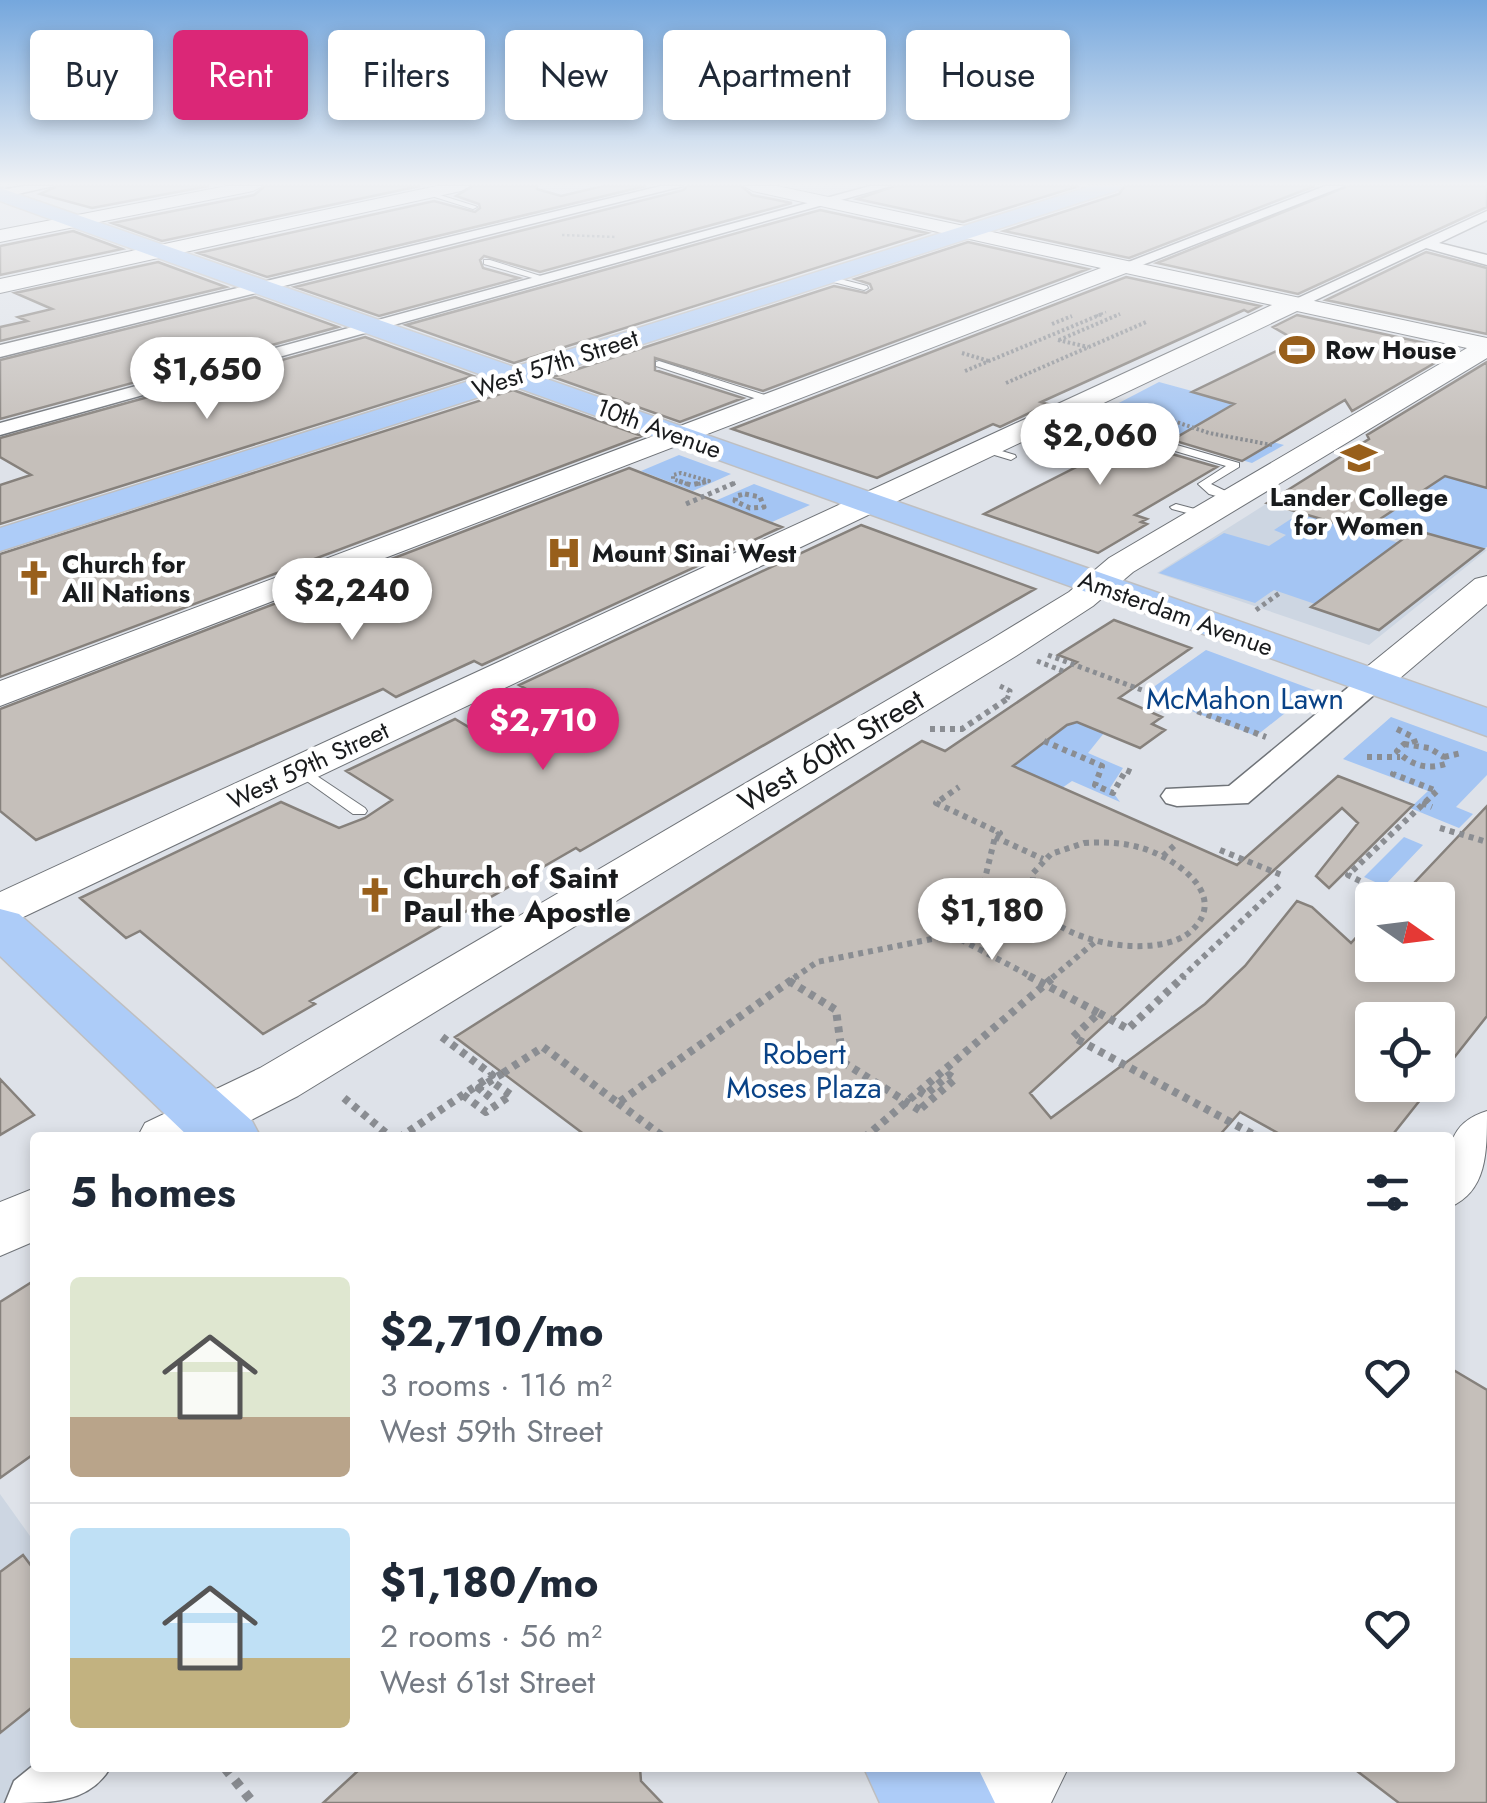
<!DOCTYPE html>
<meta charset="utf-8">
<style>
body{margin:0;font-family:Jost,sans-serif;background:#f2f2f3;color:#1f2937;height:100vh;display:flex;flex-direction:column;font-size:38px;white-space:nowrap}
*{box-sizing:border-box;margin:0}
p{font-size:32px;color:#747a83}
.icon{flex:none;width:55px;height:55px;fill:none;stroke:currentColor;stroke-width:2;stroke-linecap:round;stroke-linejoin:round}
.map{position:relative;flex:1;overflow:hidden}
.panel{position:absolute;left:30px;top:1132px;width:1425px;height:640px;display:flex;flex-direction:column;background:#fff;border-radius:10px;box-shadow:0 5px 15px #0003}
.panel>*{flex:none}
.hud{position:absolute;left:30px;top:30px;width:1428px;height:90px;display:flex;gap:20px}
.needle{width:65px;rotate:104deg}
.controls{position:absolute;left:1355px;top:882px;display:grid;gap:20px}
.controls a{display:grid;place-items:center;width:100px;height:100px;border-radius:10px;background:#fff;box-shadow:0 5px 15px #0003;font-size:50px}
.price{position:absolute;translate:-50% -85px;padding:0 22px;border-radius:35px;background:#fff;color:#222;font-size:32px;line-height:65px;filter:drop-shadow(0 2px 5px #0008)}
.price::after{content:'';position:absolute;left:50%;top:60px;width:30px;height:22px;margin-left:-15px;background:inherit;clip-path:polygon(0 0,100% 0,50% 100%)}
.price.selected{background:#db2777;color:#fff}
ul{padding:0;list-style:none}
li{display:flex;align-items:center;gap:30px;height:250px;padding:0 40px}
li+li{border-top:2px solid #e0e1e3}
li span{display:grid;place-items:center;flex:none;width:280px;height:200px;border-radius:10px;color:#555}
li>.icon{margin-inline-start:auto}
span .icon{width:120px;height:120px;fill:#fffc;stroke-width:1}
li b{font-size:42px}
h2{display:flex;justify-content:space-between;align-items:center;height:120px;padding:0 40px;font-size:42px}
.tag{padding:0 35px;border-radius:10px;background:#fff;box-shadow:0 5px 15px #0003;font-size:35px;line-height:90px}
.tag.selected{background:#db2777;color:#fff}
.map>svg:first-child{display:block}
</style>
<div class="map">
<svg width="1487" height="1803" viewBox="0 0 1487 1803">
<rect width="100%" height="100%" fill="#dee2e9"/>
<path fill="#cdd6e2" d="M1296,485L1392,513L1382,521L1487,550L1369,645L1157,573Z
M0,1494L35,1543V1768H79L36,1803H0Z"/>
<path fill="#a4c5f3" d="M1159,382L1236,403L1203,423L1284,445L1252,463L1092,417Z
M679,455L731,474L693,491L641,471Z
M1445,476L1487,487V547L1483,549L1381,520Z
M754,484L810,505L772,522L715,501Z
M1300,513L1399,543L1315,604L1274,590L1255,603L1159,573L1224,533L1269,546L1286,535L1274,530Z
M1206,650L1314,690L1256,736L1145,693Z
M1391,717L1487,752V775L1456,807L1473,814L1459,828L1410,808L1428,791L1343,759Z
M1077,722L1104,733L1088,753L1123,768L1110,788L1120,802L1072,781L1062,788L1013,766L1067,725Z
M1404,837L1423,845L1384,886L1364,877Z"/>
<path fill="#c5bfba" stroke="#86817c" stroke-width="2.5" d="M57,186H209L92,208L40,194Z
M265,186H420L162,241L112,223L254,195Z
M473,186H537V189L561,196L603,186H646L267,277L198,253L434,201L475,212L480,208L479,204L456,196Z
M687,186H741L752,195L792,203L540,272L484,256L480,260L483,268L519,278L379,316L295,287L684,190Z
M895,186H1079L963,222L857,199Z
M1125,186H1315L1129,258L1004,231L1119,194Z
M1348,186H1487V207L1298,294L1157,263Z
M820,210L927,233L514,363L406,325Z
M73,231L122,249L0,275V246Z
M968,242L1088,269L763,391L655,358V370L743,398L680,422L553,377L834,286L866,293L872,289L870,284L855,279Z
M1426,252L1487,268V334L1326,300Z
M158,262L226,287L0,341V327L27,321L18,317L52,309L15,293Z
M1126,277L1260,306L1248,312L1244,310L1041,402L1048,404L1000,427L993,424L877,478L732,429Z
M255,297L338,327L0,419V360Z
M1297,315L1457,350L1352,411L1345,400L1242,461L1172,440L1234,404L1192,392L1297,341L1273,327Z
M365,337L473,376L0,524V485L31,475L0,457V438Z
M1487,362V488L1445,476L1362,531L1267,503L1369,439L1367,435Z
M513,390L642,436L0,677V554Z
M1086,415L1118,424L1111,427L1113,437L1217,467L1135,515L1147,519L1141,522L1147,524L1098,553L984,514L1096,457L1038,438Z
M629,468L782,527L482,665L474,661L396,697L383,689L36,840L0,811V709Z
M861,525L1035,589L580,851L576,848L310,1001L315,1004L263,1034L140,931L126,938L80,898L281,802L339,828L365,818L392,800L346,771L455,719L472,729L539,696L519,685Z
M1415,530L1483,549L1379,630L1311,607Z
M1114,620L1191,648L1119,698L1162,717L1152,724L1165,730L1140,748L1077,722L1067,725L1013,766L1237,865L1338,776L1413,805L1329,888L1316,876L1358,823L1342,808L1030,1093L1051,1118L1205,1004L1245,966L1297,901L1312,907L1351,943L1372,920V965H1438V900H1398L1487,806V1016L1438,1078V1020H1372V1085H1432L1390,1138H1287L1240,1112L1217,1138H589L455,1037L922,741L945,751L1077,662L1058,655Z
M0,1079L34,1115L0,1135Z
M35,1280V1453L0,1478V1302Z
M1450,1368L1487,1390V1803H1399L1353,1768H1450Z
M23,1555L35,1571V1705L0,1733V1572Z
M361,1768H640L641,1781L662,1803H323Z"/>
<g fill="none" stroke-linecap="round" stroke-linejoin="round">
<defs>
<path id="lane" d="M427,191L475,206L477,207L473,209L425,194Z
M484,260H490L550,279L543,281L484,264Z
M825,275L867,286L868,288L864,290L822,279Z
M659,361L777,399L778,401L769,403L656,366V362Z
M1118,428L1239,463V467L1211,484L1240,498L1234,501L1209,494L1198,484L1226,466L1114,433V429Z
M982,445L1015,455L1016,457L1011,460L978,450V446Z
M1176,504L1210,513L1212,515L1206,518L1172,509L1170,507Z
M299,764L365,808L367,811L365,814H353L294,772L291,769L294,766Z"/>
<path id="street" d="M24,186H53L0,198V190Z
M661,186H683L0,357V345Z
M870,186H891L0,435V423Z
M1325,186H1344L1132,269L1118,266Z
M1487,211V220L1439,243L1487,255V265L1426,248L1301,307L1287,303Z
M1372,673L1382,676L1386,682L1382,688L1248,803L1177,806L1166,803L1161,796L1166,789L1229,786L1362,676Z
M35,1764V1768H110C89,1803 52,1803 5,1803L14,1781Z"/>
<path id="secondary" d="M227,186H262L253,191L0,242V230Z
M437,186H470L461,191L0,293V279Z
M744,186H777L1487,338V358L1133,572L1093,606L1016,656L298,1096L216,1138H137L145,1123L260,1068L990,640L1069,592L1109,558L1467,348L1297,311L17,920L0,925V892L1272,305L1126,273L0,706V681L1101,268L753,191Z
M1487,576V604L1386,690L1372,694L1358,690L1353,682L1358,674L1475,579Z
M1487,1111C1487,1153 1487,1191 1450,1207C1450,1165 1438,1126 1487,1111Z
M35,1188V1241L0,1256V1202Z
M974,1768H1068L1051,1803H957Z"/>
<path id="primary" d="M1091,186H1121L1118,190L541,377L1487,708V736L513,386L0,551V528L485,376L0,201V188L514,367Z
M0,909L19,914L252,1121L261,1138H190L0,956Z
M864,1768H978L995,1803H880Z"/>
</defs>
<use href="#lane" stroke="#6f7378" stroke-width="2"/>
<use href="#street" stroke="#6f7378" stroke-width="3"/>
<use href="#secondary" stroke="#6f7378" stroke-width="2"/>
<use href="#primary" stroke="#bfbfc0" stroke-width="3"/>
<path stroke="#8a8d92" stroke-width="2.5" stroke-dasharray="2.5 2.5" stroke-linecap="butt" d="M562,235L617,237
M1096,316L1106,312
M1114,316L1120,314"/>
<path stroke="#8a8d92" stroke-width="4" stroke-dasharray="2.5 2.5" stroke-linecap="butt" d="M1052,324L1072,316
M1058,340L1088,347
M1059,340L1120,314
M962,353L989,361
M965,371L1102,314
M1006,383L1146,322
M1135,408L1209,433L1272,445
M687,484L673,479V475L681,473L709,481L698,484
M733,484L737,482"/>
<path stroke="#8a8d92" stroke-width="5" stroke-dasharray="4 4" stroke-linecap="butt" d="M679,481L691,485L709,481
M745,494L760,497L764,507L750,508L735,501L736,496Z
M686,504L737,482
M1256,610L1281,592
M1048,655L1166,699
M1037,661L1063,671
M1000,686L1010,691L1007,699"/>
<path stroke="#8a8d92" stroke-width="6" stroke-dasharray="5 5" stroke-linecap="butt" d="M1160,697L1266,737
M930,729H962L1010,697
M1397,729L1413,737L1416,745
M1044,741L1102,766L1095,785L1113,793L1126,770L1133,773
M1404,744L1429,748L1444,757L1445,764C1426,770 1411,765 1397,751Z
M1367,757H1400
M1444,757L1461,753
M1422,803L1432,807
M1440,828L1487,842
M995,837L1043,859
M1084,843C1102,842 1120,842 1138,847C1171,855 1232,894 1191,931C1158,962 1047,943 1034,896C1032,890 1033,880 1033,873L1051,854Z
M1220,850L1284,876
M1163,856L1176,844
M1360,881L1348,875L1437,791L1393,774L1395,771
M952,935L1034,978
M794,978L817,962L952,935L976,916L995,837L1000,833L936,803L959,787
M1052,978L1096,941
M1181,978L1280,885"/>
<path stroke="#8a8d92" stroke-width="8" stroke-dasharray="6 6" stroke-linecap="butt" d="M1029,976L1099,1013L1073,1037L1260,1138
M789,981L836,1010L843,1062L924,1113
M1099,1013L1128,1029L1184,976
M442,1037L492,1075L476,1086L490,1097
M503,1073L543,1047L618,1103L797,976
M919,1091L925,1095L949,1075L955,1079L919,1110
M463,1095L486,1112L511,1095L491,1081
M344,1098L392,1138
M618,1103L665,1138
M399,1138L476,1086
M864,1138L1055,976"/>
<path stroke="#8a8d92" stroke-width="10" stroke-dasharray="8 8" stroke-linecap="butt" d="M225,1768L253,1803"/>
<use href="#lane" fill="#fff" fill-rule="evenodd"/>
<use href="#street" fill="#fff" fill-rule="evenodd"/>
<use href="#secondary" fill="#fff" fill-rule="evenodd"/>
<use href="#primary" fill="#adccf8" fill-rule="evenodd"/>
<path stroke="#8a8d92" stroke-width="8" stroke-dasharray="6 6" stroke-linecap="butt" d="M490,1097L479,1088L503,1073"/>
</g>
<linearGradient id="sky" x2="0" y2="1"><stop stop-color="#75a7dd"/><stop offset="0.42" stop-color="#f0f2f5"/><stop offset="1" stop-color="#f0f2f5" stop-opacity="0"/></linearGradient>
<rect width="1487" height="438" fill="url(#sky)"/>
<defs>
<symbol id="stadium-bare" viewBox="-9 -9 18 18"><path d="M0-5a6.5 5 0 1 0 0 10a6.5 5 0 1 0 0-10ZM-3.5-1.8h7v3.6h-7Z" fill="#985f1b" stroke="#fff" stroke-width="2.5" paint-order="stroke"/></symbol>
<symbol id="university-bare" viewBox="-9 -9 18 18"><path d="M0-5L7-2L0 1L-7-2ZM-4 1L0 2.5L4 1V4Q0 6-4 4Z" fill="#985f1b" stroke="#fff" stroke-width="2.5" paint-order="stroke"/></symbol>
<symbol id="hospital-bare" viewBox="-9 -9 18 18"><path d="M-5-5h3v3.5h4V-5h3V5h-3V1.5h-4V5h-3Z" fill="#985f1b" stroke="#fff" stroke-width="2.5" paint-order="stroke"/></symbol>
<symbol id="church-bare" viewBox="-9 -9 18 18"><path d="M-1.2-6h2.4v3.5h3.3v2.4h-3.3V6h-2.4V-.1h-3.3v-2.4h3.3Z" fill="#985f1b" stroke="#fff" stroke-width="2.5" paint-order="stroke"/></symbol>
</defs>
<g fill-rule="evenodd">
<use href="#stadium-bare" x="1272" y="325" width="50" height="50"/>
<use href="#university-bare" x="1334" y="433" width="50" height="50"/>
<use href="#hospital-bare" x="539" y="528" width="50" height="50"/>
<use href="#church-bare" x="9" y="553" width="50" height="50"/>
<use href="#church-bare" x="350" y="870" width="50" height="50"/>
</g>
<g text-anchor="middle" stroke-width="9" stroke-linejoin="round" paint-order="stroke">
<g font-size="25" font-weight="bold" fill="#191b1d" stroke="#fff" text-anchor="start">
<text x="1325" y="359">Row House</text>
<text x="1359" y="506" text-anchor="middle">Lander College<tspan x="1359" dy="29">for Women</tspan></text>
<text x="592" y="562">Mount Sinai West</text>
<text x="62" y="573">Church for<tspan x="62" dy="29">All Nations</tspan></text>
</g>
<g font-size="25" fill="#191b1d" stroke="#fff">
<text transform="translate(555 363) rotate(-18)" y="9">West 57th Street</text>
<text transform="translate(659 428) rotate(20)" y="9">10th Avenue</text>
<text transform="translate(1176 613) rotate(20)" y="9">Amsterdam Avenue</text>
<text transform="translate(308 765) rotate(-25)" y="9">West 59th Street</text>
</g>
<g font-size="30" fill="#094286" stroke="#fff">
<text x="1245" y="709">McMahon Lawn</text>
<text x="804" y="1064">Robert<tspan x="804" dy="34">Moses Plaza</tspan></text>
</g>
<g font-size="30" fill="#191b1d" stroke="#fff">
<text transform="translate(831 751) rotate(-31)" y="10">West 60th Street</text>
</g>
<g font-size="30" font-weight="bold" fill="#191b1d" stroke="#fff" text-anchor="start">
<text x="403" y="888">Church of Saint<tspan x="403" dy="34">Paul the Apostle</tspan></text>
</g>
</g>
</svg>
<div class="controls">
<a><svg class="needle" viewBox="-14 -14 28 28"><path d="M0-13l5 13h-10z" fill="#e53935"/><path d="M0 13l5-13h-10z" fill="#747a83"/></svg></a>
<a><svg class="icon" aria-label="locate" viewBox="0 0 24 24"><circle cx="12" cy="12" r="6"/><path d="M12 2v4M12 18v4M2 12h4M18 12h4"/></svg></a>
</div>
<b class="price" style="left:207px;top:422px">$1,650</b>
<b class="price" style="left:1100px;top:488px">$2,060</b>
<b class="price" style="left:352px;top:643px">$2,240</b>
<b class="price selected" style="left:543px;top:773px">$2,710</b>
<b class="price" style="left:992px;top:963px">$1,180</b>
<div class="hud">
<a class="tag">Buy</a>
<a class="tag selected">Rent</a>
<a class="tag">Filters</a>
<a class="tag">New</a>
<a class="tag">Apartment</a>
<a class="tag">House</a>
</div>
<section class="panel">
<h2>5 homes<svg class="icon" aria-label="filters" viewBox="0 0 24 24"><path d="M4 7h16M4 17h16"/><circle cx="9" cy="7" r="2"/><circle cx="15" cy="17" r="2"/></svg></h2>
<ul>
<li><span style="background:linear-gradient(#dfe7d0 70%,#b9a48a 0)"><svg class="icon" aria-label="home" viewBox="0 0 24 24"><path d="M3 11l9-7 9 7M6 9v11h12V9"/></svg></span><div><b>$2,710/mo</b><p>3 rooms · 116 m²</p><p>West 59th Street</p></div><svg class="icon" aria-label="heart" viewBox="0 0 24 24"><path d="M12 20l-8-8c-3-5 5-10 8-4 3-6 11-1 8 4z"/></svg></li>
<li><span style="background:linear-gradient(#bfe0f5 65%,#c2b280 0)"><svg class="icon" aria-label="home" viewBox="0 0 24 24"><path d="M3 11l9-7 9 7M6 9v11h12V9"/></svg></span><div><b>$1,180/mo</b><p>2 rooms · 56 m²</p><p>West 61st Street</p></div><svg class="icon" aria-label="heart" viewBox="0 0 24 24"><path d="M12 20l-8-8c-3-5 5-10 8-4 3-6 11-1 8 4z"/></svg></li>
</ul>
</section>
</div>
